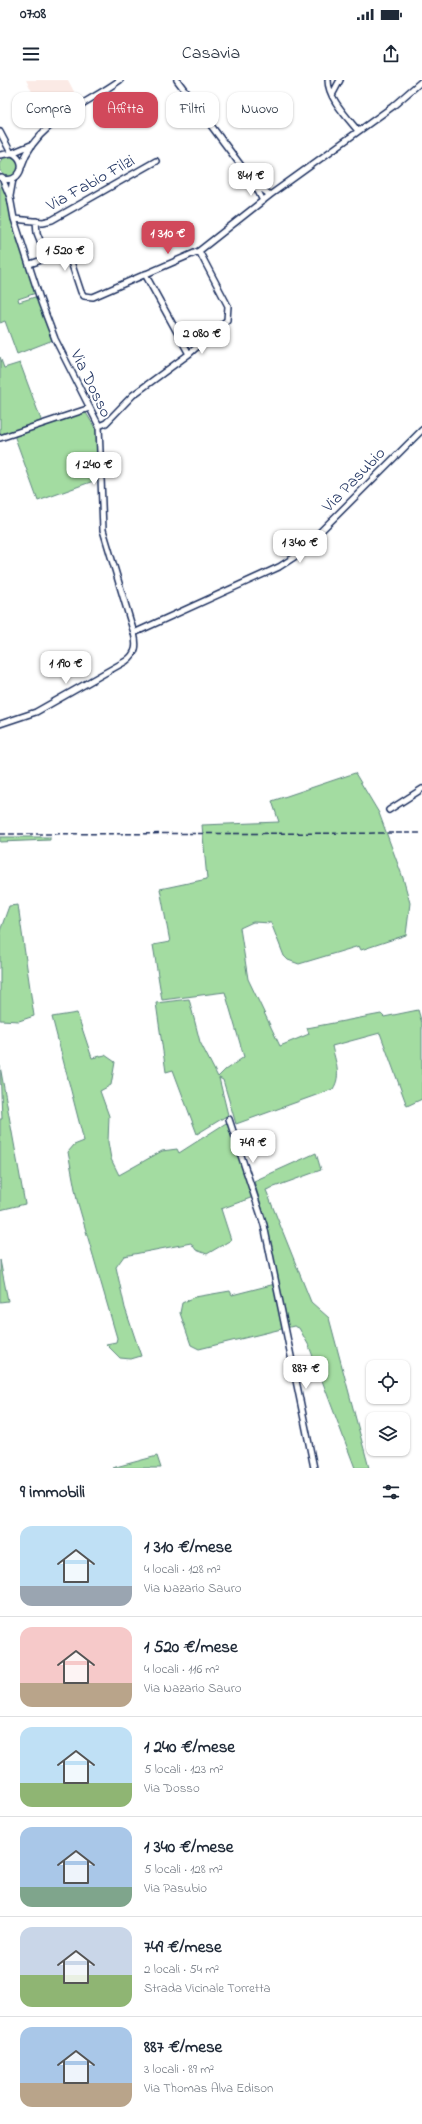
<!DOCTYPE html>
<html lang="it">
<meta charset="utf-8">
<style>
body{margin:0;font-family:"Indie Flower",sans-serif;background:#f6f6f7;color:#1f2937;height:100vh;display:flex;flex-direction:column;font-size:15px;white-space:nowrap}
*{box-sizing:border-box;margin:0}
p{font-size:13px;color:#747a83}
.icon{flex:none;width:22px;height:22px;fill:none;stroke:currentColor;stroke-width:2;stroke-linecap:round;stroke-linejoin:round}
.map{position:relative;height:1388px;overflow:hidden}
.side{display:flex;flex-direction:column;background:#fff;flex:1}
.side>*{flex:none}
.top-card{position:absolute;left:12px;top:12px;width:398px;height:36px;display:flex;gap:8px}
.buttons{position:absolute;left:366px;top:1280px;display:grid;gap:8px}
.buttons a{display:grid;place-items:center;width:44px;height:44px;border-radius:8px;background:#fff;box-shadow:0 1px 3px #0004;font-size:20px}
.price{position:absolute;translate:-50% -34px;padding:0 9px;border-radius:8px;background:#fff;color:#222;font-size:13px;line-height:26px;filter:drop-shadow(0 1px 2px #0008)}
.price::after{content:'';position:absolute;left:50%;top:24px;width:12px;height:9px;margin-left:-6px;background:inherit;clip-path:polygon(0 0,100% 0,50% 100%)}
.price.current{background:#d1495b;color:#fff}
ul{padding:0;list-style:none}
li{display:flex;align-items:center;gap:12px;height:100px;padding:0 20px}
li+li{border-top:1px solid #e0e1e3}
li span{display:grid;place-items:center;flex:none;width:112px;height:80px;border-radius:12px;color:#555}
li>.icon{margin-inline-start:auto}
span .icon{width:48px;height:48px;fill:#fffc;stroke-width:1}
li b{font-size:17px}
h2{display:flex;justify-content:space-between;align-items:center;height:48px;padding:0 20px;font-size:17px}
.pill{padding:0 14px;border-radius:12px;background:#fff;box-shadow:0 1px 3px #0004;font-size:14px;line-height:36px}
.pill.current{background:#d1495b;color:#fff}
.status{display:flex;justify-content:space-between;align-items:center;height:28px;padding:0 20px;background:#fff;direction:ltr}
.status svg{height:11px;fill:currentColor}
header{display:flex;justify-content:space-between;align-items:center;height:52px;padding:0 20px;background:#fff;font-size:18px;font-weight:600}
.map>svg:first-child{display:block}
</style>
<div class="status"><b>07:08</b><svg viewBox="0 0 49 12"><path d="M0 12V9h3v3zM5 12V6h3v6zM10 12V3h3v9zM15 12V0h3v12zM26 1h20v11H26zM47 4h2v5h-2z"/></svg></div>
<header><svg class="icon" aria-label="menu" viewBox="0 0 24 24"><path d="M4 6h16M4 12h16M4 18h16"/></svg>Casavia<svg class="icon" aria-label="share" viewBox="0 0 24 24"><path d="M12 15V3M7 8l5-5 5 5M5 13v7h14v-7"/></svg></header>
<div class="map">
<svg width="422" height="1388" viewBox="0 0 422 1388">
<rect width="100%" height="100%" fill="#fff"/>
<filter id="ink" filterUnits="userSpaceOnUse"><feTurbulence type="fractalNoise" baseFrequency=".025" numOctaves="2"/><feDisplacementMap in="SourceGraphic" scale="8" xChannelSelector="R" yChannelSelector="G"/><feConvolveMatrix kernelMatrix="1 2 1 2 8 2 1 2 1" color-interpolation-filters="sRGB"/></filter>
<g filter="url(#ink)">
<path fill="#fbeae5" d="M26,0H68L80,23L46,39Z"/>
<path fill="#a3dca1" stroke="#5f8680" d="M-1 86a10 10 0 1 1 20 0a10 10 0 1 1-20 0Z
M0,97L36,213L18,219L19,222L38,216L53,257V260L17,274L5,241L0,243Z
M0,277L4,288L20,283L43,345L85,331L98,353L99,399L38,421L13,352L0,356Z
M355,693L379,733L403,798L410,823L406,855L361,870L359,866L299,884L288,880L284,876L271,843L253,842L240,848L248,899L280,966L309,954L307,948L381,934L384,937L418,930L422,943V1019L407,1026L380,953L332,966C335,981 342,995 333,1009L236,1044L223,1000L219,998L228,1035L197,1054L173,990L166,992L156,923L189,919L200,962L218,997L225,990L244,977L225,912L162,920L153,865L170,862L160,809L207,799L202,745L279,742L272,721Z
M0,757H50V760L0,762Z
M18,825L34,936L19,941L0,940V851L9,826Z
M77,933L92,978L105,975L115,982L111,1005L100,1011L109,1036L108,1062L111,1079L119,1095L162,1071L177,1069L179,1073L226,1043L230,1045L256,1116L221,1129L231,1160L207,1174L196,1170L191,1163L124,1176L116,1187L125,1228L141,1276L131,1279L120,1278L106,1264L116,1262L117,1258L77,1120L68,1072L74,1065L84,1061L52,937Z
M0,986L25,1124L0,1130V1039H2Z
M316,1073L321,1090L266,1110L311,1222L329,1238L369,1388H355L309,1266L299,1248L294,1246L199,1269L191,1265L180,1233L182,1223L195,1217L230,1211L232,1215L279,1203L263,1132L254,1101Z
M0,1180L8,1221L0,1222Z
M157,1376L161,1388H112Z"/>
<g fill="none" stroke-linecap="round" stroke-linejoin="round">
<defs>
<path id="minor" d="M177,0L254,103L263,121
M328,0C328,18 347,37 358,51
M332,15L340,0
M0,52L11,73
M12,73L31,65
M0,75L12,73C30,81 19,106 1,98
M22,85C35,43 87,24 120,0
M254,103L270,115
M10,116L13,99
M14,139L43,142L52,140L156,81
M36,141L37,153L47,178
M30,184L62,173H68L81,212L84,216L93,217L199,171L270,115L392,27L422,1
M145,194L189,274
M99,346L106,343L133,315L189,274L227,240L228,226L199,171
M0,358L90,328
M134,553L279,487L296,476L422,350
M0,644L36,632L126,581C137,573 137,565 134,553L103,450L99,346L55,259L41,222L14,139L10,117L2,98
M389,730L422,709
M229,1039L264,1145L314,1388"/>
</defs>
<use href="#minor" stroke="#1b2f5e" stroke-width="8"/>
<use href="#minor" stroke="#fff" stroke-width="5"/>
<path stroke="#1b2f5e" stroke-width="1.5" stroke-dasharray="6 3" stroke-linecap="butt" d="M0,754L422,753"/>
</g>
</g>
<g text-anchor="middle" stroke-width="4" stroke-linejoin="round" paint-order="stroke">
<g font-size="17" fill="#1b2f5e" stroke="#fff">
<text transform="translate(90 102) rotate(-29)" y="6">Via Fabio Filzi</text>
<text transform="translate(92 303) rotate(64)" y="6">Via Dosso</text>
<text transform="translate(353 399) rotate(-46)" y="6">Via Pasubio</text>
</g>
</g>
</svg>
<div class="buttons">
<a><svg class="icon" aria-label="locate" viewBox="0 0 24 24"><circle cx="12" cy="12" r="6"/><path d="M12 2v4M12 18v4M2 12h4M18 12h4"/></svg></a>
<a><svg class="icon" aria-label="layers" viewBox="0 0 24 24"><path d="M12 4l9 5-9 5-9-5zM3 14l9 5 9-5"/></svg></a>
</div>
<b class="price" style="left:251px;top:117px">841 €</b>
<b class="price current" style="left:168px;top:175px">1 310 €</b>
<b class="price" style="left:65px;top:192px">1 520 €</b>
<b class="price" style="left:202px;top:275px">2 080 €</b>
<b class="price" style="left:94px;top:406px">1 240 €</b>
<b class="price" style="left:300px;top:484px">1 340 €</b>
<b class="price" style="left:66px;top:605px">1 190 €</b>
<b class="price" style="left:253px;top:1084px">749 €</b>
<b class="price" style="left:306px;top:1310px">887 €</b>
<div class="top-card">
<a class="pill">Compra</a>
<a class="pill current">Affitta</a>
<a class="pill">Filtri</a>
<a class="pill">Nuovo</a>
</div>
</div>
<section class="side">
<h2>9 immobili<svg class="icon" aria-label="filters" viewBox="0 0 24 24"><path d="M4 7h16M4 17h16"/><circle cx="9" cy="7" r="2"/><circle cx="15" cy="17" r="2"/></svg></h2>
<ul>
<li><span style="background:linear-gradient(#bfe0f5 75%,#9aa5b1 0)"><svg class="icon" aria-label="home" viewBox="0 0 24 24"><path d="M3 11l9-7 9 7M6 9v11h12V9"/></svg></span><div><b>1 310 €/mese</b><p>4 locali · 128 m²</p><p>Via Nazario Sauro</p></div></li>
<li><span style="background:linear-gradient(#f6c9c9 70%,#b9a48a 0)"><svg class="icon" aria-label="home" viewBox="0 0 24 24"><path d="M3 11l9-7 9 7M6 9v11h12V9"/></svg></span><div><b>1 520 €/mese</b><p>4 locali · 116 m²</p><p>Via Nazario Sauro</p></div></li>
<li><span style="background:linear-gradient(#bfe0f5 70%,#8fb573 0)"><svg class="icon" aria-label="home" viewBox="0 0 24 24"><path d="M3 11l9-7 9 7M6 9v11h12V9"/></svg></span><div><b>1 240 €/mese</b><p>5 locali · 123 m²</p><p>Via Dosso</p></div></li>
<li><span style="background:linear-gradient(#a9c7e8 75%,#7fa58c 0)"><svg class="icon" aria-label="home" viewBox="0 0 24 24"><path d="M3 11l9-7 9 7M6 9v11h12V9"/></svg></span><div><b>1 340 €/mese</b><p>5 locali · 128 m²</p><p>Via Pasubio</p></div></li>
<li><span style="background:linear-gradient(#c9d6e8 60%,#8fb573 0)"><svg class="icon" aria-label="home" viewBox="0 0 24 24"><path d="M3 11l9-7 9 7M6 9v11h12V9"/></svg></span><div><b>749 €/mese</b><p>2 locali · 54 m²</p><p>Strada Vicinale Torretta</p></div></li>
<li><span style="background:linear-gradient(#a9c7e8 70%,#b9a48a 0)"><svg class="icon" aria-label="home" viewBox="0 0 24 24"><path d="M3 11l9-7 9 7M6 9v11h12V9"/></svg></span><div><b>887 €/mese</b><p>3 locali · 89 m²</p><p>Via Thomas Alva Edison</p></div></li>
</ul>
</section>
